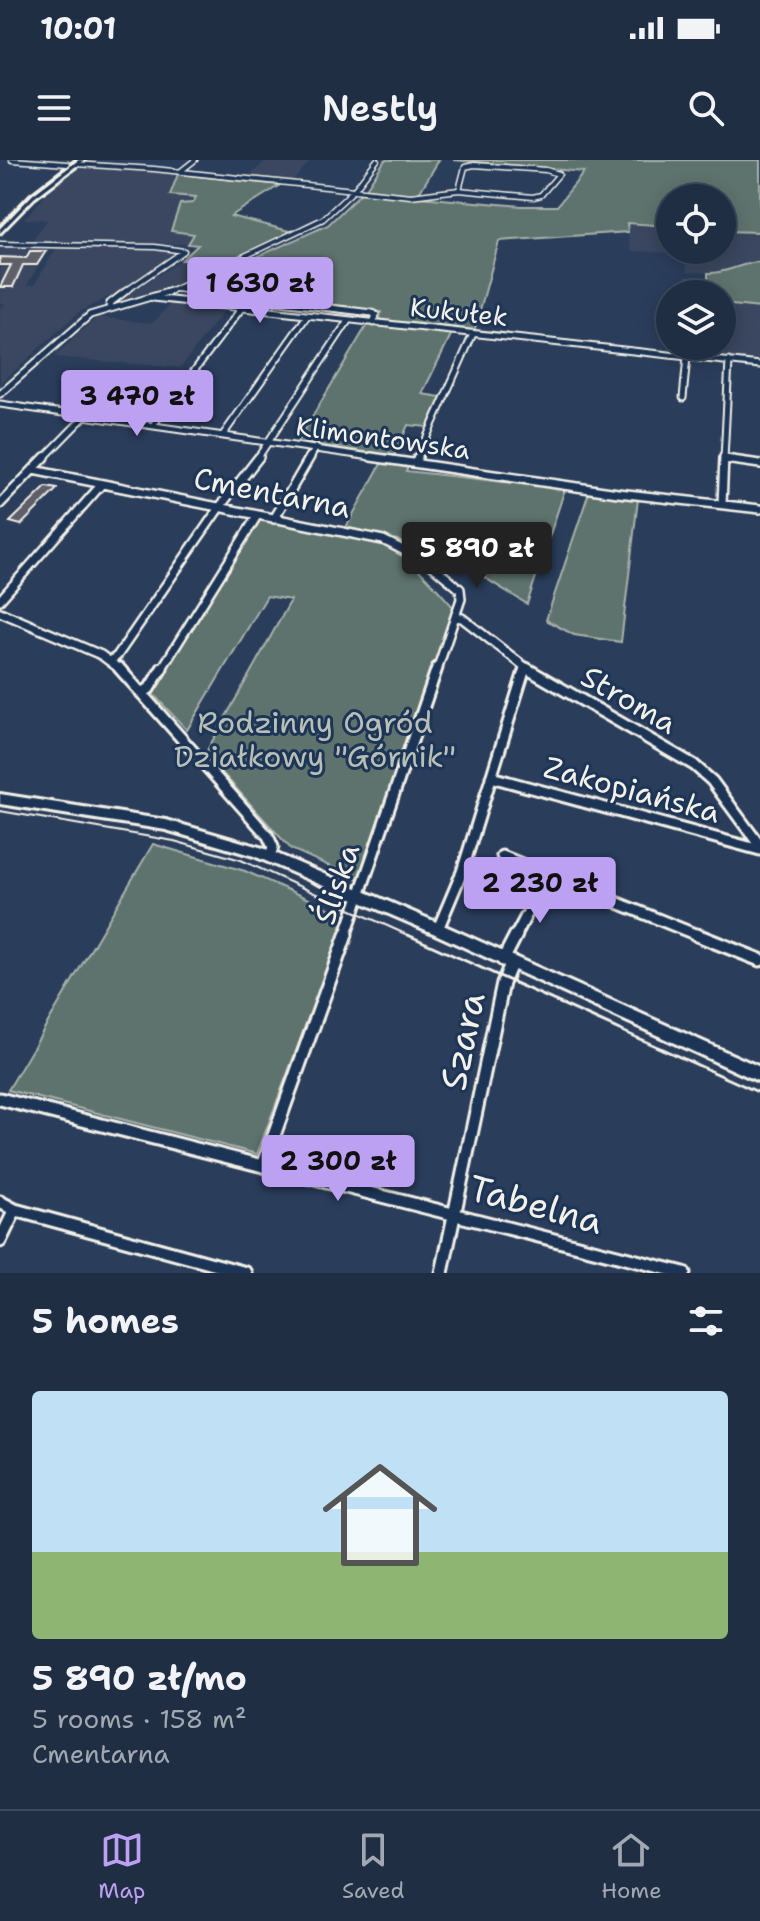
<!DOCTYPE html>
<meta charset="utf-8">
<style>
body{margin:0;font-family:"Shantell Sans",sans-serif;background:#2d3a4f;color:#f1f3f6;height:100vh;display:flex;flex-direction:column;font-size:30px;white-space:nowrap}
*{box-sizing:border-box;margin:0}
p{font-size:26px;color:#a2a8b2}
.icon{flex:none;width:44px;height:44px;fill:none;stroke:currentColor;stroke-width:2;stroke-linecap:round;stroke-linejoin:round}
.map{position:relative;height:1113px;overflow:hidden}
.details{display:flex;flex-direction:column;background:#202e44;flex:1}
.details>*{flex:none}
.fabs{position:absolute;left:656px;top:24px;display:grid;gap:16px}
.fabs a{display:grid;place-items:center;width:80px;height:80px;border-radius:50%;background:#202e44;box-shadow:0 4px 20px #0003,0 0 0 2px #3d4a5d;font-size:40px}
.price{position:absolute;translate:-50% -68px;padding:0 18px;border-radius:8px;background:#bca0f2;color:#111;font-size:26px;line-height:52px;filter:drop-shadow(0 2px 4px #0008)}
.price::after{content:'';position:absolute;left:50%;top:48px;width:24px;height:18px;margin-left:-12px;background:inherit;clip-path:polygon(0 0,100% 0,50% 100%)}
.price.selected{background:#222;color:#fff}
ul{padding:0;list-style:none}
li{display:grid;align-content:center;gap:16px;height:424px;padding:0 32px}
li+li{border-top:2px solid #3d4a5d}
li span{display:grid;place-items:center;height:248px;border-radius:8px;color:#555}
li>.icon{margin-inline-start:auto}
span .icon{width:144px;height:144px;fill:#fffc;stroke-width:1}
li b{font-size:34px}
h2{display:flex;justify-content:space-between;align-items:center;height:96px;padding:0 32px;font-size:34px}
.status{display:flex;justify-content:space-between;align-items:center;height:56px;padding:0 40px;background:#202e44;direction:ltr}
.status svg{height:22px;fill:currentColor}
header{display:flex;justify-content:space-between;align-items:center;height:104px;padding:0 32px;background:#202e44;font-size:36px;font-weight:600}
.tab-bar{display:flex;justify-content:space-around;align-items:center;height:112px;border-top:2px solid #3d4a5d;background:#202e44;font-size:22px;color:#a2a8b2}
.tab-bar a{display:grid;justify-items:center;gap:4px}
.tab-bar .selected{color:#bca0f2}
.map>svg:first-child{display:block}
</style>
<div class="status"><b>10:01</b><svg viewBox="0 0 49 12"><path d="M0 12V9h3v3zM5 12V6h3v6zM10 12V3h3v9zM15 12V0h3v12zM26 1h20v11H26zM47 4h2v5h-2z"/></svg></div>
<header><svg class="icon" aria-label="menu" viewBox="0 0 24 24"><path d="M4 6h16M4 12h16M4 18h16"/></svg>Nestly<svg class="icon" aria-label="search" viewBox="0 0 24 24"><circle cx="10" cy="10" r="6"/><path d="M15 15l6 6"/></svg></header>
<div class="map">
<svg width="760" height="1113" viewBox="0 0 760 1113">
<rect width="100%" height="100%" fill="#2a3d5b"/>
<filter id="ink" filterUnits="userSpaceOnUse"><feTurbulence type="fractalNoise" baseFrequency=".0125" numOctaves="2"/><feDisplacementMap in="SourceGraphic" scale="16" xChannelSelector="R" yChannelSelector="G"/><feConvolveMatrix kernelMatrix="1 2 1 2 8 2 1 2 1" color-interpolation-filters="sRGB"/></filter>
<g filter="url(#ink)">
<path fill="#3a4760" d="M267,0H311L292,22L248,17Z
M78,7L157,12L278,26L195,76L188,84L31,83L47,60L24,59L56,24Z
M626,63L670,66V90H722V71L760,72V102L737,104L719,113L687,112L685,94L631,91Z
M0,86L49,87L27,125H34L56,89L61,87L164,89L179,94L126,128L79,152L0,224V148L6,144L0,143Z
M182,100L224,103L143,139L119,140Z
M170,144L224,151L180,208L54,197L97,157L153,163Z
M722,144L760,148V202L697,195L696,186H722Z"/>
<path fill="#5e736e" stroke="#a9b2ab" stroke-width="2" d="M385,0H439L418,35L366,29Z
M453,0H760V72L722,71V38H670V66L627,63L628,72L499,81L474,172L383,162L379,157L381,152L195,131L221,113L328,65L362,32L522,46H557L584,12Z
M178,14L280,25L231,56L293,72L224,103L182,100L198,85L188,84L194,74L171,71L180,44L193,43L196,37L170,35Z
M760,102V148L722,144V134H690L688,118L708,119V113C726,114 739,103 760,102Z
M367,165L452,173L422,234L441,237L427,267L408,265L394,296L297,282Z
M382,302L408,306L406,311L565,329L527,444L464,405L430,398L398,380L345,369Z
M589,332L638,339L621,482L574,475L546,460Z
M260,359C305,367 361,369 400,395C421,409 437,429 454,448L360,720L291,689L205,594L291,440L267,436L187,570L151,532Z
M153,684L245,711L347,756L257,994L8,930Z"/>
<path fill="#5f5e6a" stroke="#f4f1e8" stroke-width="2" d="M30,91H46L37,105H23L13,127H0L11,105H0V97L26,98Z
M46,327L57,329L21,365L10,362Z"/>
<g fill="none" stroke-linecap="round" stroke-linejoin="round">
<defs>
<path id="street-far4" d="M12,0L67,4
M75,4L154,9L411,36L459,30
M474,5L546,10L559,14L541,35L533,37L459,30L465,7Z
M181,11L195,0
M0,84L155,87L184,91L123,133
M176,129L207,133
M167,133L323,59L354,30L377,0"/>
<path id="street-far3" d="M190,131L372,153L376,155L373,163
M153,138L760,205
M112,148L109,144L126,131
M0,234L90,155L171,131
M683,238L687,197
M0,244L385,299
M153,265L241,149
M223,275L307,156
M43,299L85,256
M257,299L348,161
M309,299L316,288
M417,299L473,174
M724,299L729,201"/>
<path id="street-far2" d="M371,297L618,333L760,349
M725,299L760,304
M416,302L418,297
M33,310L383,380L429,403L460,429L461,439L437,510
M0,344L45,297
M722,344L724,297
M274,359L310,297
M0,440L102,324
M0,452L101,495L121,510
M455,457L462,458L529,510
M110,501L117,496L219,348L259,297
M161,510L257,356
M524,510L525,507"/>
<path id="street-far1" d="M119,508L268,676L273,687L270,696
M526,508L694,605L712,621L760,686
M141,532L149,529L162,508
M491,617L760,690
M502,696L702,777
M438,769L462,712L525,508
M345,777L437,508
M515,777L548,714"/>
<path id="street" d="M697,775L760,800
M503,800L516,775
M0,939L684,1113
M263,1006L346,775
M0,1042L15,1050L246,1113
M0,1081L15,1050
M442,1113L503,823L511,804"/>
<path id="secondary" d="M77,0H84L34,38L0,73V67L30,36Z
M0,634L166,660L263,688L443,765L760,907V922L433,773L254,696L166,670L0,644Z"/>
</defs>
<use href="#street-far4" stroke="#f4f1e8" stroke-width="7"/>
<use href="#street-far3" stroke="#f4f1e8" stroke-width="9"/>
<use href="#street-far2" stroke="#f4f1e8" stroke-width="12"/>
<use href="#street-far1" stroke="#f4f1e8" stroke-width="15"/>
<use href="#street" stroke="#f4f1e8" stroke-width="17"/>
<use href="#secondary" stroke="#f4f1e8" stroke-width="6"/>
<use href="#street-far4" stroke="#1d3557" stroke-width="4"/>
<use href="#street-far3" stroke="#1d3557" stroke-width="5"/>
<use href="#street-far2" stroke="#1d3557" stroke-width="7"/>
<use href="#street-far1" stroke="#1d3557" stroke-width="9"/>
<use href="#street" stroke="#1d3557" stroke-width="11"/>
<use href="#secondary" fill="#1d3557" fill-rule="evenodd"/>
<path stroke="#f4f1e8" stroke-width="2" d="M0,67L32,34L77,0
M0,651L174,681L241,700L412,777"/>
<path stroke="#f4f1e8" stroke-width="3" d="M408,775L760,933"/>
</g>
</g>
<g text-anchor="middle" stroke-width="6" stroke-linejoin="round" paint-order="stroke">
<g font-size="26" fill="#f4f1e8" stroke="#1d3557">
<text transform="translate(459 152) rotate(6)" y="9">Kukułek</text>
<text transform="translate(383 278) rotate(8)" y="9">Klimontowska</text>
</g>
<g font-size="30" fill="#f4f1e8" stroke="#1d3557">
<text transform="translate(272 333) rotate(11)" y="10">Cmentarna</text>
<text transform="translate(629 540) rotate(30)" y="10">Stroma</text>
<text transform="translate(632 630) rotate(15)" y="10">Zakopiańska</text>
<text transform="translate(337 724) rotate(-71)" y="10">Śliska</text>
</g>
<g font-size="30" fill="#b8bfb7" stroke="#1d3557">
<text x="315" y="573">Rodzinny Ogród<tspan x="315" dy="34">Działkowy "Górnik"</tspan></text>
</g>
<g font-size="36" fill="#f4f1e8" stroke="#1d3557">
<text transform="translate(462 881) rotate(-78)" y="13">Szara</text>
<text transform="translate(536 1044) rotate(15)" y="13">Tabelna</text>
</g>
</g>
</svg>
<div class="fabs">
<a><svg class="icon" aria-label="locate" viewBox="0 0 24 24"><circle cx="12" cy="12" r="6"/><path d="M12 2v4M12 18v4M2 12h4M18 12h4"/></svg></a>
<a><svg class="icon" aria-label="layers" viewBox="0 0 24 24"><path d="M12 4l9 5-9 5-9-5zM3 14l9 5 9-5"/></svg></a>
</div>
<b class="price" style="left:260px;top:165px">1 630 zł</b>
<b class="price" style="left:137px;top:278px">3 470 zł</b>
<b class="price selected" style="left:477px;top:430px">5 890 zł</b>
<b class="price" style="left:540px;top:765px">2 230 zł</b>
<b class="price" style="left:338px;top:1043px">2 300 zł</b>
</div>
<section class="details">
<h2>5 homes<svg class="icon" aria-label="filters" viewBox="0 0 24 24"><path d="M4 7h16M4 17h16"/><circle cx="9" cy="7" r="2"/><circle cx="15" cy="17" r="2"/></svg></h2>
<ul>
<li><span style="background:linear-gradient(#bfe0f5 65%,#8fb573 0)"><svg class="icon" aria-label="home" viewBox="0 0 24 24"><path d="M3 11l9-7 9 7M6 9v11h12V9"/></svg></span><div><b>5 890 zł/mo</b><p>5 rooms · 158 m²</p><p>Cmentarna</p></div></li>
</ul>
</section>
<nav class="tab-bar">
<a class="selected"><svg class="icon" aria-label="map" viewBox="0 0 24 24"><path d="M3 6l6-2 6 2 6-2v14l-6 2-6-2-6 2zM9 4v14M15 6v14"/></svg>Map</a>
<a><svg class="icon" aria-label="saved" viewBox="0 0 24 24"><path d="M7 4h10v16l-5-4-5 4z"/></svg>Saved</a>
<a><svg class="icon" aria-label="home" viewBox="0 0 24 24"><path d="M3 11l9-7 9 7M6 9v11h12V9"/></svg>Home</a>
</nav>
